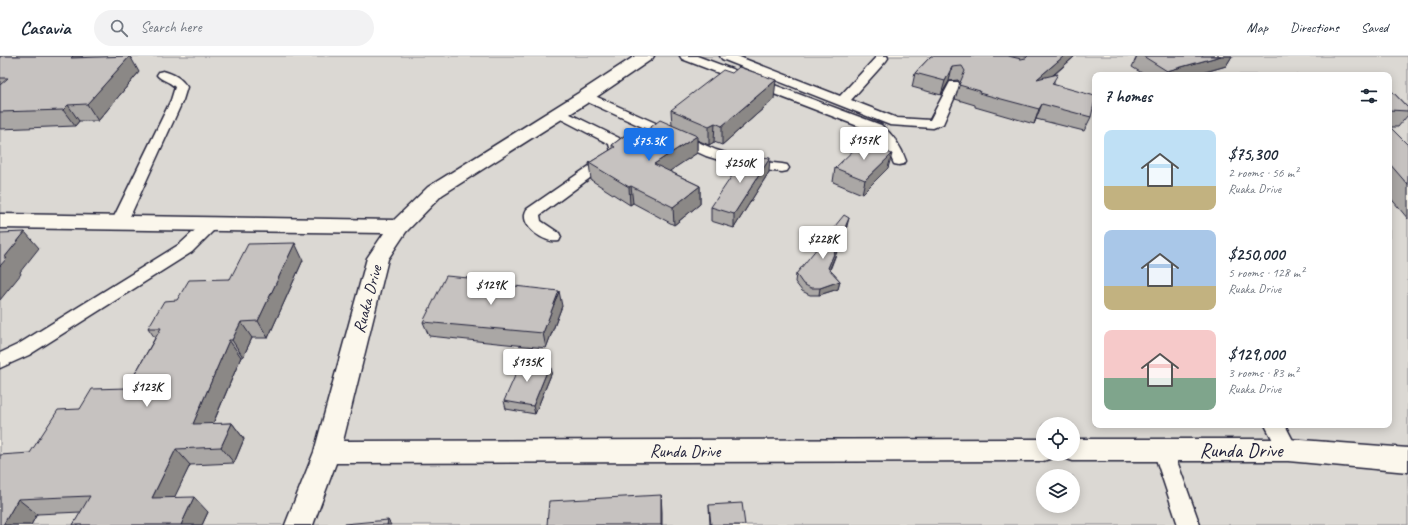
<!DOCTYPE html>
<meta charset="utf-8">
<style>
body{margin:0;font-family:Caveat,sans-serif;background:#f2f2f3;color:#1f2937;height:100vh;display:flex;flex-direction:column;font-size:15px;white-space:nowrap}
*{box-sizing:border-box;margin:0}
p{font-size:13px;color:#747a83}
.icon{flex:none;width:22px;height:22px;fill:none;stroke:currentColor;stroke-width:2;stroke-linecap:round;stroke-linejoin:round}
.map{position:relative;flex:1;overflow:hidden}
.sheet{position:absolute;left:1092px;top:16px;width:300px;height:356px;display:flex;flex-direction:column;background:#fff;border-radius:8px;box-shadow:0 2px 10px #0003}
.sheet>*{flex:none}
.controls{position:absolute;left:1036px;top:361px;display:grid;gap:8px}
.controls a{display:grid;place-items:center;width:44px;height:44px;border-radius:50%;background:#fff;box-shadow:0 2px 10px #0003;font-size:20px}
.price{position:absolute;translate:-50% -34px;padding:0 9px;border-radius:4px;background:#fff;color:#222;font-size:13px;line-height:26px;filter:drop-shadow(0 1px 2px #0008)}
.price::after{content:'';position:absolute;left:50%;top:24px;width:12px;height:9px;margin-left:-6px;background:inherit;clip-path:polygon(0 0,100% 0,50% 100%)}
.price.on{background:#1a73e8;color:#fff}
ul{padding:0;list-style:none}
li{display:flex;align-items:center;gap:12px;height:100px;padding:0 12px}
li span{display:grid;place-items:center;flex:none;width:112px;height:80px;border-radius:8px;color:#555}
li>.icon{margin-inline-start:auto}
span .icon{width:48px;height:48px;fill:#fffc;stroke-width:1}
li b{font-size:17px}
h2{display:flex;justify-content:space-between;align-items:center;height:48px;padding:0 12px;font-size:17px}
header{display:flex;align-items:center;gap:24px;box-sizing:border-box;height:56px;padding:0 20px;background:#fff;border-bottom:1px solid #e0e1e3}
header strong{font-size:19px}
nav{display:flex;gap:22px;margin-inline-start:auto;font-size:14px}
.search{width:280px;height:36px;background:#f2f2f3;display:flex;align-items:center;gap:10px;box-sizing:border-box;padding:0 14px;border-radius:22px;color:#747a83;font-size:15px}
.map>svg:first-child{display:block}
</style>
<header>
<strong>Casavia</strong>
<div class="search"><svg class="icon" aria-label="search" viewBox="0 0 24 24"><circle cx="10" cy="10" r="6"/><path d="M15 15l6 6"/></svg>Search here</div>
<nav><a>Map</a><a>Directions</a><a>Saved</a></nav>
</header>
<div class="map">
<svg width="1408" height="469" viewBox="0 0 1408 469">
<rect width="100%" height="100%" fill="#fbf7ec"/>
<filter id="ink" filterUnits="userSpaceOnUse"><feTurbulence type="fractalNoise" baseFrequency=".025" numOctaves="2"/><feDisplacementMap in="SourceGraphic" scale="8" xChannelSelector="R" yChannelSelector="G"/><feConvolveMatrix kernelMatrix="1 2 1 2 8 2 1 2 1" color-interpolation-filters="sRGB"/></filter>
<g filter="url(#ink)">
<path fill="#dbd8d3" stroke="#7e7d87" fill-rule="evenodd" d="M0,0H1408V469H0ZM1095,19H1389V369H1095ZM1043,368H1073V398H1043ZM1043,420H1073V450H1043Z"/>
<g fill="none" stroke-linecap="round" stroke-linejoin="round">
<defs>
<path id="lane" d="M680,0H697L881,69C893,79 901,90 906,105L904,108L899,109L894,108L885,88L871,75L682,3Z
M720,0H737L840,40L877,0H887L888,2L886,5L851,44L897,62L930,64L950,26H958L960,29L943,68L933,72L890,69L722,3Z
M163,15C174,18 181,22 187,31L183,44L127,167L125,171L119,172L113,171L111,167L171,44L175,31C169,25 161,24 157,19L159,16Z
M586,36L716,94L747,104L782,108L787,109L789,112L787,115L782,116L745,112L706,100L581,43L580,40L581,37Z
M560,53L619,82L624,89L625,96L540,159L541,165L559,177L561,181L559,185C545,188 517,169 527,153L611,95L609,88L555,60L553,57L555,54Z
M211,164L217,165L219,169L192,196L29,299L0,312V297L17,289L180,188L205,165Z
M1265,369H1285L1298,394L1295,400L1288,403L1281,400Z
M1163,385L1170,388L1173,394L1200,469H1178L1153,394L1156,388Z"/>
<path id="street" d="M635,0H654L652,3L592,44L442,139L406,176L388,203L343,385L1043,383V398H1054L1052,402L1043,405L336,407L313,469H285L314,396L367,202L384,177L0,172V158L394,164L428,131L580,36Z
M1073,383H1288L1408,392V416L1288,405H1073L1064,402L1062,398H1073Z"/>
</defs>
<use href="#lane" stroke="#22223b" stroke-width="3"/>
<use href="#street" stroke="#22223b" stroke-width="3"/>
<use href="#lane" fill="#fbf7ec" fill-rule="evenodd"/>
<use href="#street" fill="#fbf7ec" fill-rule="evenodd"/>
</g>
<path fill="#aaa7a5" stroke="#22223b" d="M0,0H82L83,2L139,16L98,65H79L75,70L0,73Z
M931,0H1075L1054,19V28L1091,61L1084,75L1036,63L1034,68L975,51V49L955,43L960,27L958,24L949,25L941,39L912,31L915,17Z
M1137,0H1232L1226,10L1195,19H1145L1132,11Z
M1389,32L1408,52V59L1398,71H1390L1408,89V163L1389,140Z
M774,43L722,89L714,86L709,89L697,84V97L669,115L700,130V148L674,169L633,147L630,149L591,124L589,107L612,93V89L624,80L643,77L672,69L671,54Z
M835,112H888L862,138L833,126Z
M769,116L734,172L711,165V151Z
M847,170L830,214L840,225L838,233L819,239H810L802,235L795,226L796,218Z
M303,204L268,282H252L243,301H241L213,368L232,367L244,383L234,407L190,409L174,441L208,456L202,469H73L81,456L37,458L31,469H0L30,397L80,353L127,332L155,282L148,272L177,244L230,223Z
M481,226L562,250L546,292L429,280L423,266Z
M552,316L535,358L506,353L504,345Z
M709,449L745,469H710Z"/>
<path fill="#8b8886" stroke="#22223b" d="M73,0H82L88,10L71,2Z
M130,0L139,16L98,65L87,48Z
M1064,0H1075L1032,37L1037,23Z
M1221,0H1232L1226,10L1195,19H1165L1167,15Z
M952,11L949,25L941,39L945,25Z
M776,24L774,43L722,89V70Z
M1042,48L1034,68L1039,53Z
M68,49L79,65L75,70L63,54Z
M715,67L714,86L709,89V70Z
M697,80V97L655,125L654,108Z
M892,98L888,112L862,138L865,124Z
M770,102L769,116L734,172V158Z
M631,130L633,147L630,149L629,131Z
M700,130V148L674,169L673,151Z
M849,162L847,170L827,220L828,212Z
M25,176L39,192L20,216L21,218L0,244V210L4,202Z
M295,187L303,204L268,282L258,265Z
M840,225L838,233L819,239L820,232Z
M559,235L562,250L546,292L543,277Z
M241,266L252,282L243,301L232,284Z
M229,284L241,301L206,384L193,368Z
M550,308L552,316L535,358L533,350Z
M232,367L244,383L234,407L221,391Z
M176,393L190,409L167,457L152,442Z
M661,439L662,456V469H661Z
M194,441L208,456L202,469H181Z
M18,443L37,458L31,469H3Z
M388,464L391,469H387Z"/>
<path fill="#c6c2c0" stroke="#22223b" d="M0,0H73L71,2L130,0L87,48L68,49L63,54L0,56V29L8,22H0Z
M931,0H1008L1021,3L1026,2L1028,0H1064L1037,23L1058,18L1052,28L1095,40V44L1091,61L1042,48L1039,53L979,37L980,35L959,29L965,15L962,10L952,11L945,25L915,17Z
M1143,0H1221L1167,15Z
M739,11L776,24L722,70L715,67L709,70L671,54L723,14L732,17Z
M1389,32L1408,52V55L1389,54Z
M660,64L697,80L654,108L700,130L673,151L631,130L629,131L589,107L615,91L612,89L624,80L625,78L634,72L643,77Z
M1389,70L1408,89V129L1389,107Z
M862,86L892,98L865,124L835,112Z
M746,99L770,102L734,158L711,151Z
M844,159L849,162L828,212L840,225L820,232H811L803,228L796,218Z
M25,176L4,202H7L0,210V177Z
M295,187L258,265L241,266L232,284H229L193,368L232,367L221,391L176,393L152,442L194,441L181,469H73L90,440L18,443L3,469H0V399L30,397L58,354L80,353L92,333L127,332L161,272H148L164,245L177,244L189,224L230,223L248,188Z
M446,220L480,223L479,226L559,235L543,277L423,266Z
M522,304L550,308L533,350L504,345Z
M661,439V469H547L549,445Z
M742,447L745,469H711L709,449Z
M388,464L387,469H344V468Z"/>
</g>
<g text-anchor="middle" stroke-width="4" stroke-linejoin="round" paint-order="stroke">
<g font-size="17" fill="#22223b" stroke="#fbf7ec">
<text transform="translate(367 243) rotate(-75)" y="6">Ruaka Drive</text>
<text x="685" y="401">Runda Drive</text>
</g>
<g font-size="20" fill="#22223b" stroke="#fbf7ec">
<text x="1241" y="401">Runda Drive</text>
</g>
</g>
</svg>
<div class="controls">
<a><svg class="icon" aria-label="locate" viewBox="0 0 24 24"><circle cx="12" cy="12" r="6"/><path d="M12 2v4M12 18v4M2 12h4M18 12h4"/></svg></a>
<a><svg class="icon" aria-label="layers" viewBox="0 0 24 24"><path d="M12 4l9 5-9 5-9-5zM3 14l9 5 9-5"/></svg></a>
</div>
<b class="price" style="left:864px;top:105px">$157K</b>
<b class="price on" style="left:649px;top:106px">$75.3K</b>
<b class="price" style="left:740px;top:128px">$250K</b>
<b class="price" style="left:823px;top:204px">$228K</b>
<b class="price" style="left:491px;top:250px">$129K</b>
<b class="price" style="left:527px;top:327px">$135K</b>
<b class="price" style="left:147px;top:352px">$123K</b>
<section class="sheet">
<h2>7 homes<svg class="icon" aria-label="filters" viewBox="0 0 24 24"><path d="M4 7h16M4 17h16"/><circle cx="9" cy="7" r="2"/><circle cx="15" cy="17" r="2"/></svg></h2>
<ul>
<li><span style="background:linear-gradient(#bfe0f5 70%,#c2b280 0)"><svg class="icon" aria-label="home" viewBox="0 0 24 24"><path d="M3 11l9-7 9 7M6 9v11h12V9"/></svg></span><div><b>$75,300</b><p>2 rooms · 56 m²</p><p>Ruaka Drive</p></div></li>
<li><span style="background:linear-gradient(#a9c7e8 70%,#c2b280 0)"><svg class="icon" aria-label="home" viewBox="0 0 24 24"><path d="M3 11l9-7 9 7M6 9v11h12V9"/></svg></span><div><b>$250,000</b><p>5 rooms · 128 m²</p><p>Ruaka Drive</p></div></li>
<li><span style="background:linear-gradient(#f6c9c9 60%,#7fa58c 0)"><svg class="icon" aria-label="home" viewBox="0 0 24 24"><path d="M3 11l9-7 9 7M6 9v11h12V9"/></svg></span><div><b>$129,000</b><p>3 rooms · 83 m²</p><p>Ruaka Drive</p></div></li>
</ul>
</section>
</div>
